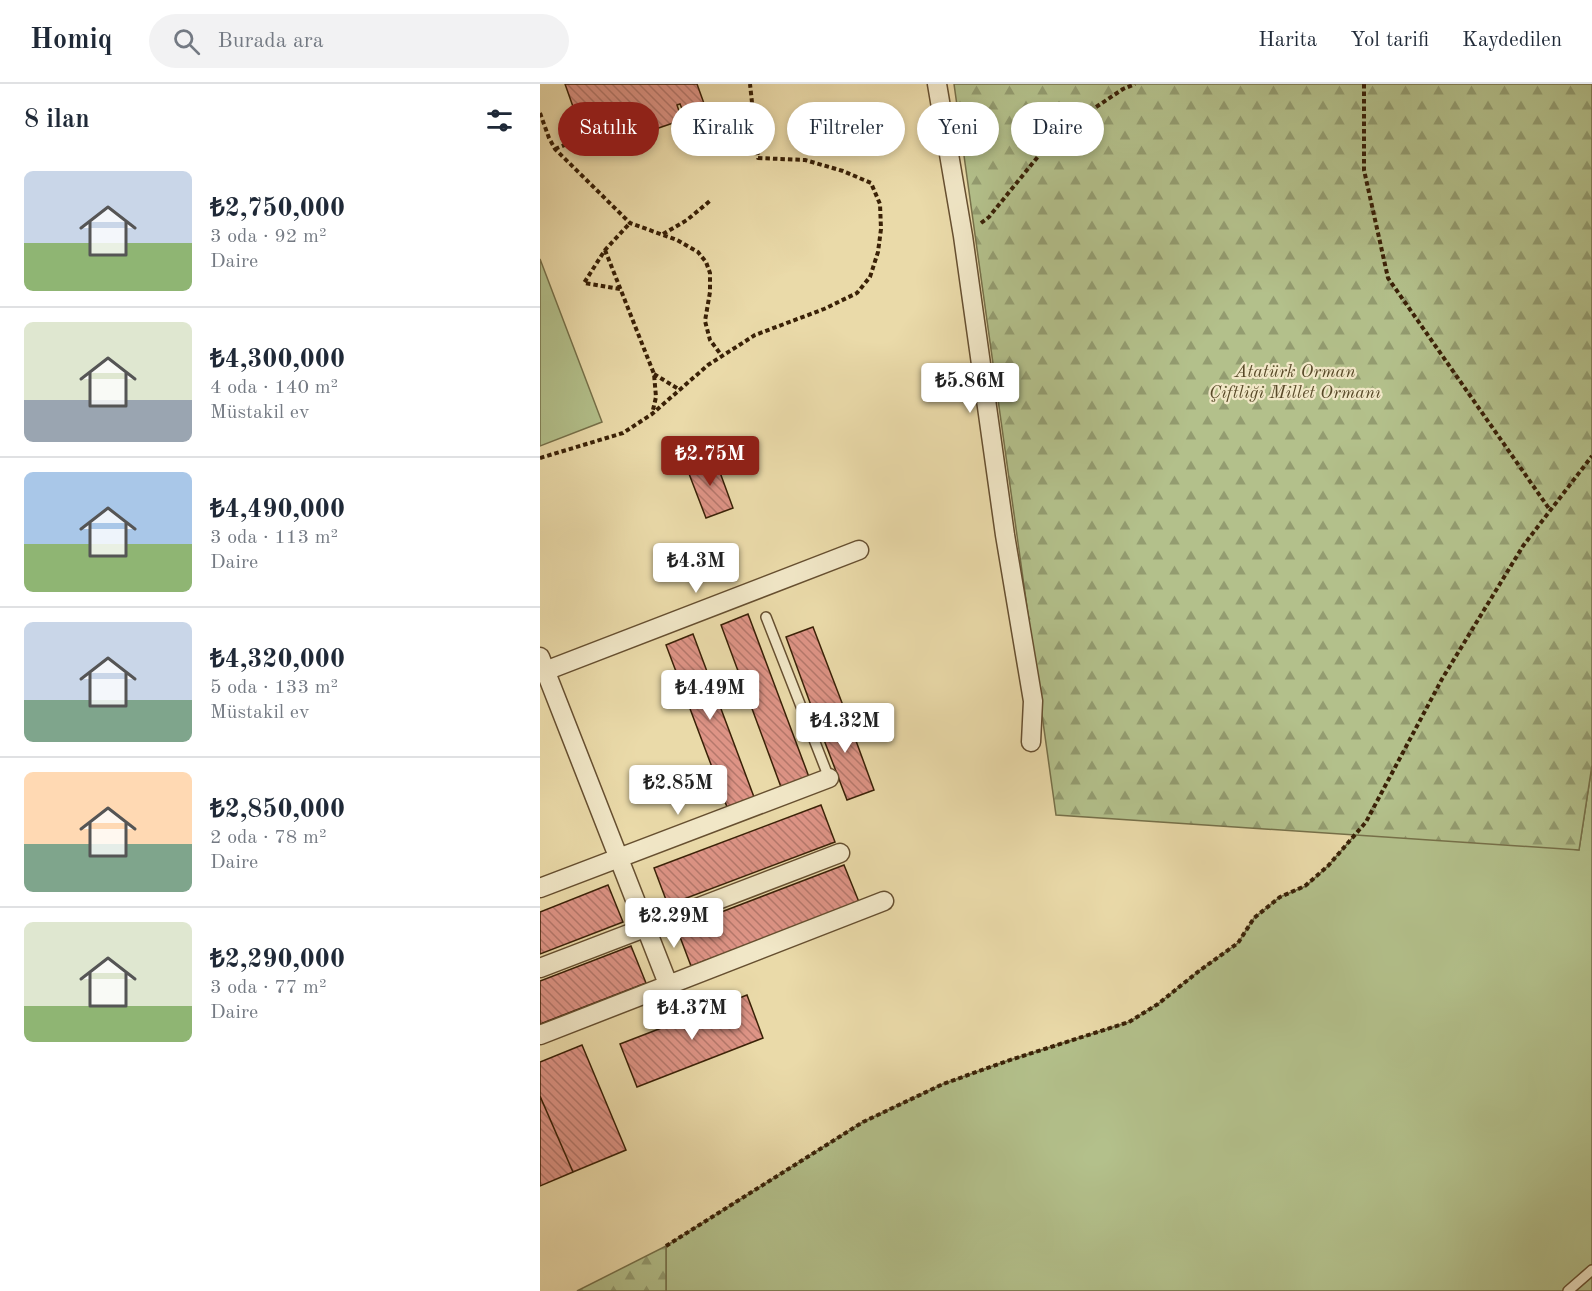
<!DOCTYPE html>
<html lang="tr">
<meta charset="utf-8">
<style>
body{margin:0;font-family:"Old Standard TT",serif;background:#f2f2f3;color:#1f2937;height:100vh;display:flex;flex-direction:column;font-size:22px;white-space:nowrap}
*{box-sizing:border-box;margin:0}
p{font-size:20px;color:#747a83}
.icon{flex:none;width:33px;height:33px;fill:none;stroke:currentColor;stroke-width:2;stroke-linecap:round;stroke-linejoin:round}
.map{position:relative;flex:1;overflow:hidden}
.sheet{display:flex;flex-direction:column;background:#fff;width:540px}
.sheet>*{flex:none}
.banner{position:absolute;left:18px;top:18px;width:570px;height:54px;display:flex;gap:12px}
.price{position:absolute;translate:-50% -51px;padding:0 14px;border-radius:6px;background:#fff;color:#222;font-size:20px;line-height:39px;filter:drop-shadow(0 2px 3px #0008)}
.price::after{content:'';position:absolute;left:50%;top:36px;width:18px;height:14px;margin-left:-9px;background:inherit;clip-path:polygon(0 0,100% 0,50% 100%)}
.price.current{background:#8f2418;color:#fff}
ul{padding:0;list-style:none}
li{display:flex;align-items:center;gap:18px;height:150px;padding:0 24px}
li+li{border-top:2px solid #e0e1e3}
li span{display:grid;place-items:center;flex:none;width:168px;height:120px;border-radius:9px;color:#555}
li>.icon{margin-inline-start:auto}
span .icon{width:72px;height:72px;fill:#fffc;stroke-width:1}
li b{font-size:26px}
h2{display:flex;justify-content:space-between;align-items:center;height:72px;padding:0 24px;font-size:26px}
.chip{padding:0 21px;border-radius:27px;background:#fff;box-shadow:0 3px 9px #0003;font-size:21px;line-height:54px}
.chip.current{background:#8f2418;color:#fff}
header{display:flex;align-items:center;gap:36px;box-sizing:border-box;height:84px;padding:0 30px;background:#fff;border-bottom:2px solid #e0e1e3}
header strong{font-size:28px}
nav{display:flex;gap:33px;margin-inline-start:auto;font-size:21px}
.search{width:420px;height:54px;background:#f2f2f3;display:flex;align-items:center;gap:15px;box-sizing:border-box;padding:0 21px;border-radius:33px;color:#747a83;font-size:22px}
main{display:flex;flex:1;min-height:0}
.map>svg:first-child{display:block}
</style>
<header>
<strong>Homiq</strong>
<div class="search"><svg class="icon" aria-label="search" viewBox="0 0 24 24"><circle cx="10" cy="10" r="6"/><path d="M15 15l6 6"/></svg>Burada ara</div>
<nav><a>Harita</a><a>Yol tarifi</a><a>Kaydedilen</a></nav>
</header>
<main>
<section class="sheet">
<h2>8 ilan<svg class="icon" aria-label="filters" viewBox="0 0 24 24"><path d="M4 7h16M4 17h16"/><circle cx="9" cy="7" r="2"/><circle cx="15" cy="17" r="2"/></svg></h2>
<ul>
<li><span style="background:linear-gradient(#c9d6e8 60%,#8fb573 0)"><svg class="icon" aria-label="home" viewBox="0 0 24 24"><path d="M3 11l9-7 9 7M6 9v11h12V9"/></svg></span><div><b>₺2,750,000</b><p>3 oda · 92 m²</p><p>Daire</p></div></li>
<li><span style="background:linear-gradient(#dfe7d0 65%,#9aa5b1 0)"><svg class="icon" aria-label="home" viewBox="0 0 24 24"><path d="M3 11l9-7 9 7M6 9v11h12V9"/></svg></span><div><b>₺4,300,000</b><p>4 oda · 140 m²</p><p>Müstakil ev</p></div></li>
<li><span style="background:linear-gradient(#a9c7e8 60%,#8fb573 0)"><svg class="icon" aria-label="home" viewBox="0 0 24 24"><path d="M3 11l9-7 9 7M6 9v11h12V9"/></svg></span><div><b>₺4,490,000</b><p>3 oda · 113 m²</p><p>Daire</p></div></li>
<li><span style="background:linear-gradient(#c9d6e8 65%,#7fa58c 0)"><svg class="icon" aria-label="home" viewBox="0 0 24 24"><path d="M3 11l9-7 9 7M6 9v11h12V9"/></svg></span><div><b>₺4,320,000</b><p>5 oda · 133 m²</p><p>Müstakil ev</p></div></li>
<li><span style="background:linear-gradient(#ffd9b3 60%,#7fa58c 0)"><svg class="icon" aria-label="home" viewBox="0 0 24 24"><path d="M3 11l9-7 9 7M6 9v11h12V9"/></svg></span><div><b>₺2,850,000</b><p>2 oda · 78 m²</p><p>Daire</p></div></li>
<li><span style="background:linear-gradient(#dfe7d0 70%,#8fb573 0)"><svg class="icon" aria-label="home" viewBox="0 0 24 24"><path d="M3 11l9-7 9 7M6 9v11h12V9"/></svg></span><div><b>₺2,290,000</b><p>3 oda · 77 m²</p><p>Daire</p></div></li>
</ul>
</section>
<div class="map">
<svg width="1052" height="1207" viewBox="0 0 1052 1207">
<defs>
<pattern id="forest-firs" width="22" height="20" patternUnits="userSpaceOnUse" patternTransform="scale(1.5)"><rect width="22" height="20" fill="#b3c08b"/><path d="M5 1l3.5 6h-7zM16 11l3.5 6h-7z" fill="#939c70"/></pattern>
<pattern id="building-back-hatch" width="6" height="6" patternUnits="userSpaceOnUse" patternTransform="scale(1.5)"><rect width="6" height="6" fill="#de9486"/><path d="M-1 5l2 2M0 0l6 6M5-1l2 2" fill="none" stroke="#b5786c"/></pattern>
</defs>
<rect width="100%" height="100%" fill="#eadaa9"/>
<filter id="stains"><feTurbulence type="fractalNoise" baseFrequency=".00333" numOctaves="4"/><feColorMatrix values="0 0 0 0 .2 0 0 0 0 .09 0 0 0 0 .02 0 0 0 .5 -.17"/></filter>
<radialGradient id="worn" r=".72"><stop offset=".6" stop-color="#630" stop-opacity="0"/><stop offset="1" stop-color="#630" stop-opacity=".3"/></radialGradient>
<path fill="#b3c08b" stroke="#767049" stroke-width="1.5" d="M0,175L62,338L0,362Z
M1052,681V1207H126V1162L323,1038L403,1000L467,977L589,938L618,920L659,887L698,859L714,834L740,813L766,802L788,782L826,738L1039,766Z"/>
<path fill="url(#forest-firs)" stroke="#767049" stroke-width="1.5" d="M414,0H1052V681L1039,766L516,731Z
M126,1162V1207H37Z"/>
<path fill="url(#building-back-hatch)" stroke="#3a2107" stroke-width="1.5" d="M25,0H157L166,25L145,32L140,20L137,21L142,36L66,62L55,28L37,34Z
M174,372L193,424L166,434L146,382Z
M208,530L269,693L241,703L181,541Z
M273,543L304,624L276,635L246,553Z
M153,550L214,713L187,723L126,561Z
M304,624L334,706L307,716L276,635Z
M281,721L295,758L128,821L114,784Z
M304,781L319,818L151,882L137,845Z
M68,801L83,838L0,870V828Z
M91,862L106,899L0,940V897Z
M207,911L223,954L97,1003L80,960Z
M42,961L86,1066L33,1088L0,1012V978Z
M0,1012L33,1088L0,1102Z"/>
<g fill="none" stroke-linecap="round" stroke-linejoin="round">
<defs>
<path id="service" d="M226,533L289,694
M1028,1207L1052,1186"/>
<path id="minor" d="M397,0L423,152L465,451L493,617L491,658
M0,573L128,900
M0,589L319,466
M0,804L289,694
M0,884L300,769
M0,951L344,817"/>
</defs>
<use href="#service" stroke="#664f30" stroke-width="12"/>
<use href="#minor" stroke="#664f30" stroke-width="21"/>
<path stroke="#3a2107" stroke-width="4" stroke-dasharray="4.5 3" stroke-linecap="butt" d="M824,0V86L848,194L1010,426
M0,29L9,54L15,65L90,139L137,156L158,168L166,178L170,189V208L165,237L170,256L182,272
M15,65L58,47
M441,139L449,133L517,49L583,5L595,0
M123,150L147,136L171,116
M65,166L114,290L116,313L112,330
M80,205L44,199L65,166L90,139
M114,290L140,306
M0,374L83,349L112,330L168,281L215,251L284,225L317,209L330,193L338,168L341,145L340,120L331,99L303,87L265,76L218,74L210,0
M126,1162L323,1038L403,1000L467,977L589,938L618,920L659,887L698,859L714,834L740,813L765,802L788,782L826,738L902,595L983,462L1052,372"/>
<use href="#service" stroke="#f1e7c7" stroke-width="9"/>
<use href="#minor" stroke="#f1e7c7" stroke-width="18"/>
</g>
<g text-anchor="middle" stroke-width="4.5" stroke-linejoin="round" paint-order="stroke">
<g font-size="18" font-style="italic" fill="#584928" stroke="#f1e7c7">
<text x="755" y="293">Atatürk Orman<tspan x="755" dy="21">Çiftliği Millet Ormanı</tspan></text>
</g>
</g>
<rect width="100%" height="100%" filter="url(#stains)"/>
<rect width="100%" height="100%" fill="url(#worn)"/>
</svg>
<b class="price" style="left:430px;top:330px">₺5.86M</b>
<b class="price current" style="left:170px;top:403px">₺2.75M</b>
<b class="price" style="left:156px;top:510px">₺4.3M</b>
<b class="price" style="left:170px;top:637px">₺4.49M</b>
<b class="price" style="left:305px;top:670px">₺4.32M</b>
<b class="price" style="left:138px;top:732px">₺2.85M</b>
<b class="price" style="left:134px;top:865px">₺2.29M</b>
<b class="price" style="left:152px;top:957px">₺4.37M</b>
<div class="banner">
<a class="chip current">Satılık</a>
<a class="chip">Kiralık</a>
<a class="chip">Filtreler</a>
<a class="chip">Yeni</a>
<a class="chip">Daire</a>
</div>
</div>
</main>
